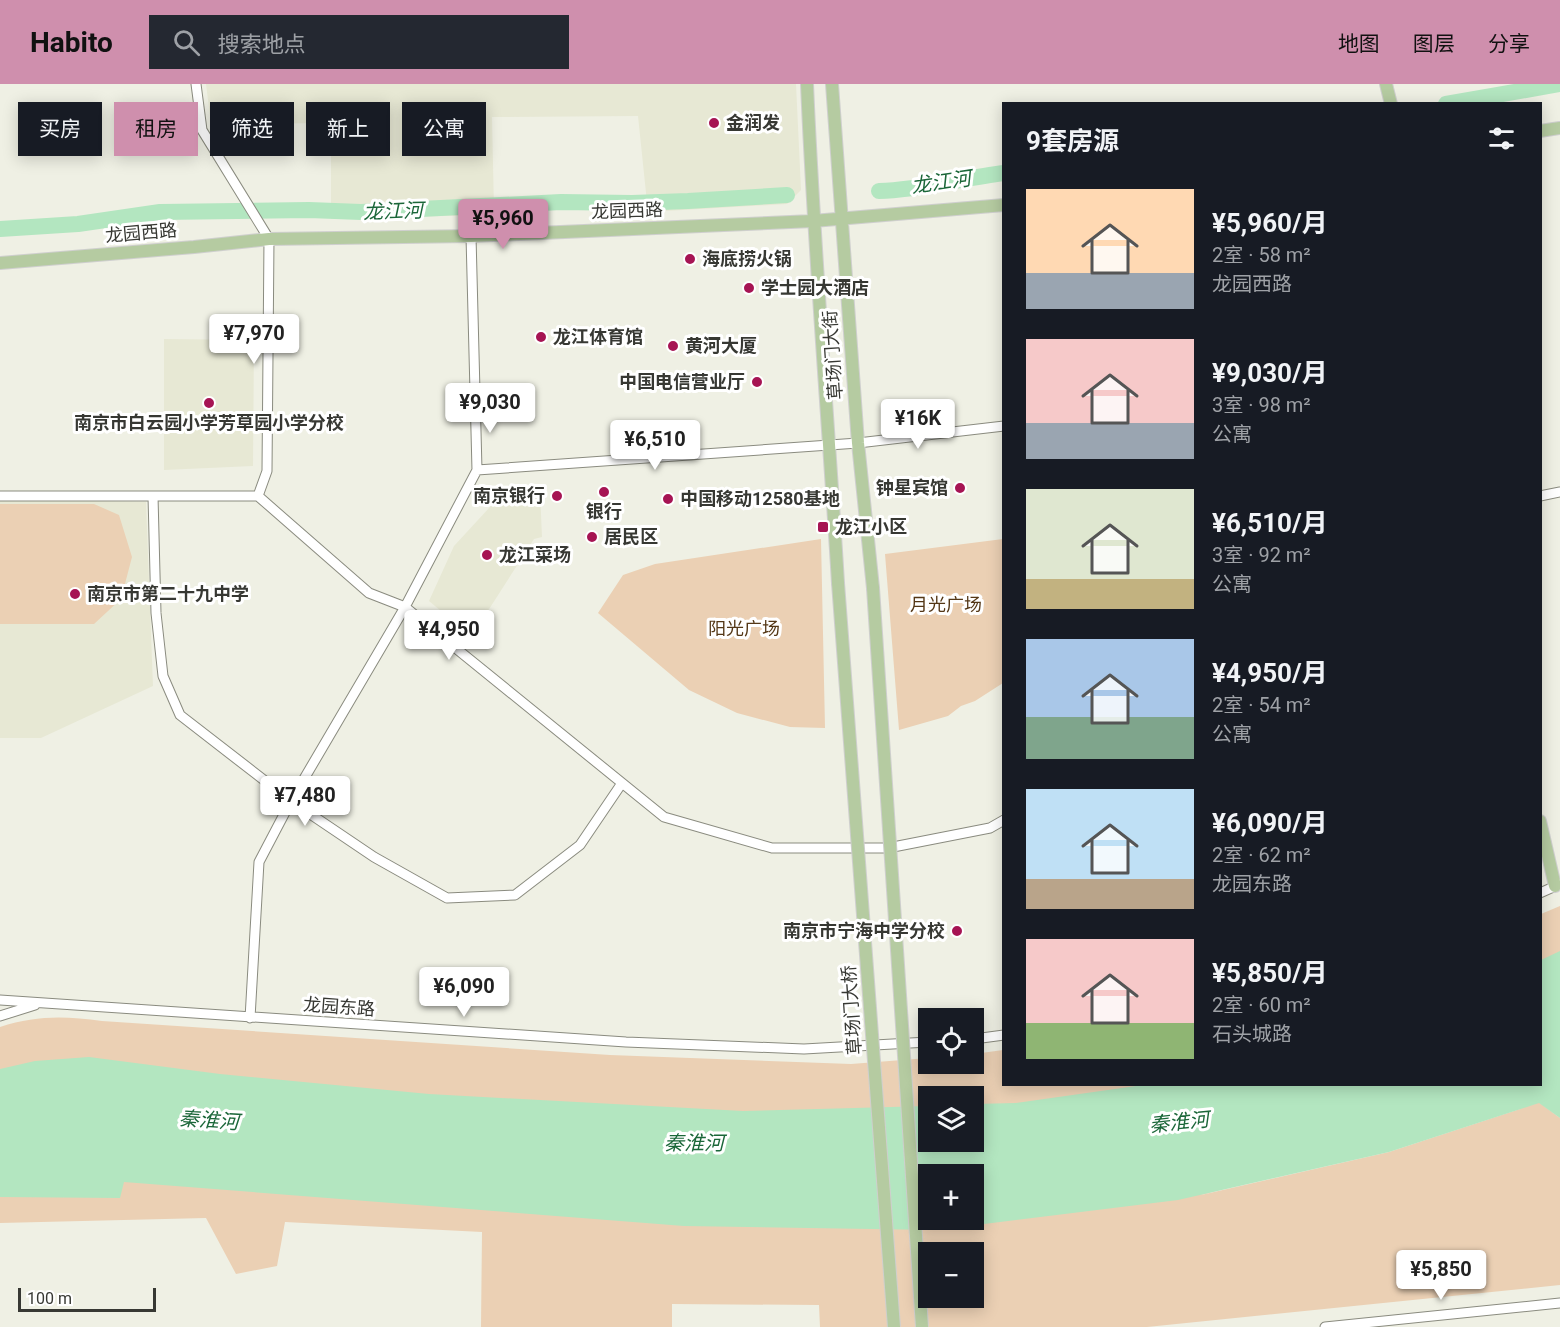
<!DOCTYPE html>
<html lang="zh">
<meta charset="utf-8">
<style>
body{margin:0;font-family:Roboto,"Noto Sans SC",sans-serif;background:#242831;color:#f1f3f6;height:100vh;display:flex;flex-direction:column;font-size:22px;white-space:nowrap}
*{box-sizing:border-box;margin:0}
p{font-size:20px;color:#9ea1a6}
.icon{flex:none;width:33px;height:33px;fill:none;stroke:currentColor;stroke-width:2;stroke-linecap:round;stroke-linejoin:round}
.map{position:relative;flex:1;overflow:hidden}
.drawer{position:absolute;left:1002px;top:18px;width:540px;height:984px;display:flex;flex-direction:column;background:#171b24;border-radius:0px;box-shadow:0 3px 15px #0003}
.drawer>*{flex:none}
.banner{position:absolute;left:18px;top:18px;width:570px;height:54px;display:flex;gap:12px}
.buttons{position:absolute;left:918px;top:924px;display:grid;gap:12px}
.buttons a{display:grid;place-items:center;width:66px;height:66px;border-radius:0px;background:#171b24;box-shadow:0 3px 15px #0003;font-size:30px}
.scale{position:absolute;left:18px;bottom:15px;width:138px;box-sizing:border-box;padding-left:6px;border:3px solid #373833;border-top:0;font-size:16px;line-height:21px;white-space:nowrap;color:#373833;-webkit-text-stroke:4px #fff;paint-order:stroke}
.price{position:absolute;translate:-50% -51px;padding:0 14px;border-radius:6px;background:#fff;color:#222;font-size:20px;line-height:39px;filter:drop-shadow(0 2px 3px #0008)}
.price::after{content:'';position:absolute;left:50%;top:36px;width:18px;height:14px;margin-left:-9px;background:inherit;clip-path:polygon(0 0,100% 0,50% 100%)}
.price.on{background:#cf8fad;color:#111}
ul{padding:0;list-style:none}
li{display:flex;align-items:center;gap:18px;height:150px;padding:0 24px}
li span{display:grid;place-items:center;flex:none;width:168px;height:120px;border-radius:0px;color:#555}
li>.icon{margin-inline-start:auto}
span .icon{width:72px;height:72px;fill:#fffc;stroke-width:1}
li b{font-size:26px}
h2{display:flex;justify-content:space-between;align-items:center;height:72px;padding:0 24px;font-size:26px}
.chip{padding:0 21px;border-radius:0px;background:#171b24;box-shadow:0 3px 15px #0003;font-size:21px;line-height:54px}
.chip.on{background:#cf8fad;color:#111}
header{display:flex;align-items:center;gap:36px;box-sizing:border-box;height:84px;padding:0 30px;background:#cf8fad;color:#111}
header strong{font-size:28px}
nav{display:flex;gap:33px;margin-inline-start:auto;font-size:21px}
.search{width:420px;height:54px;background:#242831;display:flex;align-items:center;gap:15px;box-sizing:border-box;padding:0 21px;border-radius:0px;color:#9ea1a6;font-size:22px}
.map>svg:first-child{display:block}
</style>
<header>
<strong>Habito</strong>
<div class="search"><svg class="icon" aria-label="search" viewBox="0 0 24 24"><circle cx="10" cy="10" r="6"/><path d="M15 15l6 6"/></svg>搜索地点</div>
<nav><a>地图</a><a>图层</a><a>分享</a></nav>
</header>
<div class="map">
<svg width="1560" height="1243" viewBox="0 0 1560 1243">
<rect width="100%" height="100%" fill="#eff0e4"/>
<path fill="#e7e8d4" d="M206,0H796L801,106L787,120L648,128L638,32L492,33L494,126L482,131L331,135V39L211,40Z
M164,255L254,256L253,382L164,386Z
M540,407L542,453L534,455L475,547L459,542L429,517L454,462L501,411Z
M0,415L146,418L153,602L41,654H0Z"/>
<path fill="#ebd0b4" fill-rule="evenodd" d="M0,420H94L119,431L132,473L121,515L94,540H0Z
M821,455L825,644L790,643L737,629L689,606L598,529L623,491L655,480Z
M1003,455V599L975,617L961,622L948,632L899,646L885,470Z
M1560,822V945L1540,1019L1560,1034V1201L1147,1243H820L819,1221L672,1220V1243H481L482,1148L285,1138L277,1182L236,1190L206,1134L0,1139V943C37,931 65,932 102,937L610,971L851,980L928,974V980H974V970L1003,966L1004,1000H1540L1541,830ZM928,1012H974V1058H928ZM1523,1024L1389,1068L1201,1111ZM928,1090H974V1136H928ZM928,1168H974V1214H928Z"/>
<path fill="#b3e6c0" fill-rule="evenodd" d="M1560,867V1034L1539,1019L1389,1068L1178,1116L936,1146L684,1142L124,1098L120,1114L0,1113V985L35,977L89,973L220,990L429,1010L743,1027L928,1022V1058H974V1020L1016,1019L1143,1001L1540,1000L1541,876ZM928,1090H974V1136H928Z"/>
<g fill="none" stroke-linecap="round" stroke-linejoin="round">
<path stroke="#b3e6c0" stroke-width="16" d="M1446,20L1560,0
M879,107C920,106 963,94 1004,89
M0,145L78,140L160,128L309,126L361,128L561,118L632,119L688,117L787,111"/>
<defs>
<path id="minor" d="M196,0L202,46L269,155L267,387L258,412
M477,386L858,359L1004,342
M0,412H258L369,509L405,523L664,733L772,764H888L990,744L1004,736
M153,412L156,529L163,592L180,631L291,717L374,773L447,814L515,811L580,761L622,699
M1540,412L1560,408
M1540,809L1560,800
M0,916L626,958L804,965L928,958
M0,932L35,921
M250,934L259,778L291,717L405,523L477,386L471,152
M974,955L1004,951
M1325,1243L1560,1219"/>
<path id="major" d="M807,0C814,166 828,332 838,499
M832,0L858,359L873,504
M1386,0L1391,20
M1540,47L1560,44
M0,179L194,163L269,155L471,152L813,137L1004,121
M1540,737L1555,802"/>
</defs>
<use href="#minor" stroke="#8a8b7f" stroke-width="11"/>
<use href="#major" stroke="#cfcfce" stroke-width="14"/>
<use href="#minor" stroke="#fff" stroke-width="9"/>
<use href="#major" stroke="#b5cba1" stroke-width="12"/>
<defs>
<path id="major-bridge" d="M838,499L894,1243
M873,504L922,1243"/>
</defs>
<use href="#major-bridge" stroke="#cfcfce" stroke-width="14" stroke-linecap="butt"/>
<use href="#major-bridge" stroke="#b5cba1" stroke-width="12"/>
</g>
<g fill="#a61453" stroke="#fff" stroke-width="2">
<circle cx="714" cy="39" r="6"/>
<circle cx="690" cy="175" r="6"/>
<circle cx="749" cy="204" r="6"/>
<circle cx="541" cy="253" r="6"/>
<circle cx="673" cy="262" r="6"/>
<circle cx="757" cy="298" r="6"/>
<circle cx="209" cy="319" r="6"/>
<circle cx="960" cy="404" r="6"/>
<circle cx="604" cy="408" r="6"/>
<circle cx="557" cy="412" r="6"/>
<circle cx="668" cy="415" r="6"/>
<rect x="817" y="437" width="12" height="12" rx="3"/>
<circle cx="592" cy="453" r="6"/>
<circle cx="487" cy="471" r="6"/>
<circle cx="75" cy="510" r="6"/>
<circle cx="957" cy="847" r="6"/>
</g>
<g text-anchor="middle" stroke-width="6" stroke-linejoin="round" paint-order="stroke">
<g font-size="18" font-weight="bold" fill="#373833" stroke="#fff" text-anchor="start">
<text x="726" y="45">金润发</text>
<text x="702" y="181">海底捞火锅</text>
<text x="761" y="210">学士园大酒店</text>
<text x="553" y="259">龙江体育馆</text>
<text x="685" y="268">黄河大厦</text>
<text x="745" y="304" text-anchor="end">中国电信营业厅</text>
<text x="209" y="345" text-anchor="middle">南京市白云园小学芳草园小学分校</text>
<text x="948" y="410" text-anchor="end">钟星宾馆</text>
<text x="545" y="418" text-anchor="end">南京银行</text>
<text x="680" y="421">中国移动12580基地</text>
<text x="604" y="434" text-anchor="middle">银行</text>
<text x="835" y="449">龙江小区</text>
<text x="604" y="459">居民区</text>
<text x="499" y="477">龙江菜场</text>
<text x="87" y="516">南京市第二十九中学</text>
<text x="945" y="853" text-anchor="end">南京市宁海中学分校</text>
</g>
<g font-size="18" fill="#373833" stroke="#fff">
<text transform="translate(627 127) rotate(-2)" y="6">龙园西路</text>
<text transform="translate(141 149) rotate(-5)" y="6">龙园西路</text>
<text transform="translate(833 271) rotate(-94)" y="6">草场门大街</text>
<text transform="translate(339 923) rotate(4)" y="6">龙园东路</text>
<text transform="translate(852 926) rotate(-94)" y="6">草场门大桥</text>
</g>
<g font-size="18" fill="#543716" stroke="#fff">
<text x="946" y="527">月光广场</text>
<text x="744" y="551">阳光广场</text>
</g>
<g font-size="20" font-style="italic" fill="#1b6739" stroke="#fff">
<text transform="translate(941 98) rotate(-8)" y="7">龙江河</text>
<text transform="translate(393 127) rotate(-2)" y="7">龙江河</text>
<text transform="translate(209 1036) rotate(4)" y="7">秦淮河</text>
<text transform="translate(1179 1038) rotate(-6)" y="7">秦淮河</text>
<text x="694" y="1066">秦淮河</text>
</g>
</g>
</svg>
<div class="buttons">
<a><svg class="icon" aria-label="locate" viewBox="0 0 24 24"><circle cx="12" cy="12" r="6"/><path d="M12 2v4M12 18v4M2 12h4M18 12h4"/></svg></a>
<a><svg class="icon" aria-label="layers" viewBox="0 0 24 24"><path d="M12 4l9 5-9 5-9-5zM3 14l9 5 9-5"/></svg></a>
<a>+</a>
<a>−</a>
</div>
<div class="scale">100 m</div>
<b class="price on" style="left:503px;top:166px">¥5,960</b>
<b class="price" style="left:254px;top:281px">¥7,970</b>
<b class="price" style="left:490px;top:350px">¥9,030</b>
<b class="price" style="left:918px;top:366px">¥16K</b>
<b class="price" style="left:655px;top:387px">¥6,510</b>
<b class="price" style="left:449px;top:577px">¥4,950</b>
<b class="price" style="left:305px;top:743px">¥7,480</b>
<b class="price" style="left:464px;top:934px">¥6,090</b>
<b class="price" style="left:1441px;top:1217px">¥5,850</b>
<div class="banner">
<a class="chip">买房</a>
<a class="chip on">租房</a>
<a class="chip">筛选</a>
<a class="chip">新上</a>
<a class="chip">公寓</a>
</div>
<section class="drawer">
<h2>9套房源<svg class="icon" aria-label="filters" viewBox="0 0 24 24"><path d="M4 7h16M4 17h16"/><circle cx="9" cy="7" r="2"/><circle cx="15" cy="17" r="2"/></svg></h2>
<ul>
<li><span style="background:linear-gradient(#ffd9b3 70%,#9aa5b1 0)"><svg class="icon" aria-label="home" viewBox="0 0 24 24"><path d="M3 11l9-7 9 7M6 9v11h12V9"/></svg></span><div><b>¥5,960/月</b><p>2室 · 58 m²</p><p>龙园西路</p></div></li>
<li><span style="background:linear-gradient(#f6c9c9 70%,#9aa5b1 0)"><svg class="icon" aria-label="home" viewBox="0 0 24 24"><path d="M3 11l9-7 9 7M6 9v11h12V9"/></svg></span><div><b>¥9,030/月</b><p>3室 · 98 m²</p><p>公寓</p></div></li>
<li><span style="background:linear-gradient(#dfe7d0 75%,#c2b280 0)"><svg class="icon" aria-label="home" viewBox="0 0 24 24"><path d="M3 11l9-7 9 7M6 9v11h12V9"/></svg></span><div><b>¥6,510/月</b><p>3室 · 92 m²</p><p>公寓</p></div></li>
<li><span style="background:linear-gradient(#a9c7e8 65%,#7fa58c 0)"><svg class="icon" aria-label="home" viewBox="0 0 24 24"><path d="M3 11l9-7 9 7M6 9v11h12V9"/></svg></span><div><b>¥4,950/月</b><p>2室 · 54 m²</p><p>公寓</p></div></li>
<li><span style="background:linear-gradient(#bfe0f5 75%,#b9a48a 0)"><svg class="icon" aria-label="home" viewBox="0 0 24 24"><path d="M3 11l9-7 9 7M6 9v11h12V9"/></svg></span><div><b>¥6,090/月</b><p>2室 · 62 m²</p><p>龙园东路</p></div></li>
<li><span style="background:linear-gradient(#f6c9c9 70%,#8fb573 0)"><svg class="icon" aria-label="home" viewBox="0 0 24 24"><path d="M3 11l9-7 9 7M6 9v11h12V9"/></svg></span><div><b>¥5,850/月</b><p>2室 · 60 m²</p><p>石头城路</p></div></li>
</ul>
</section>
</div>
